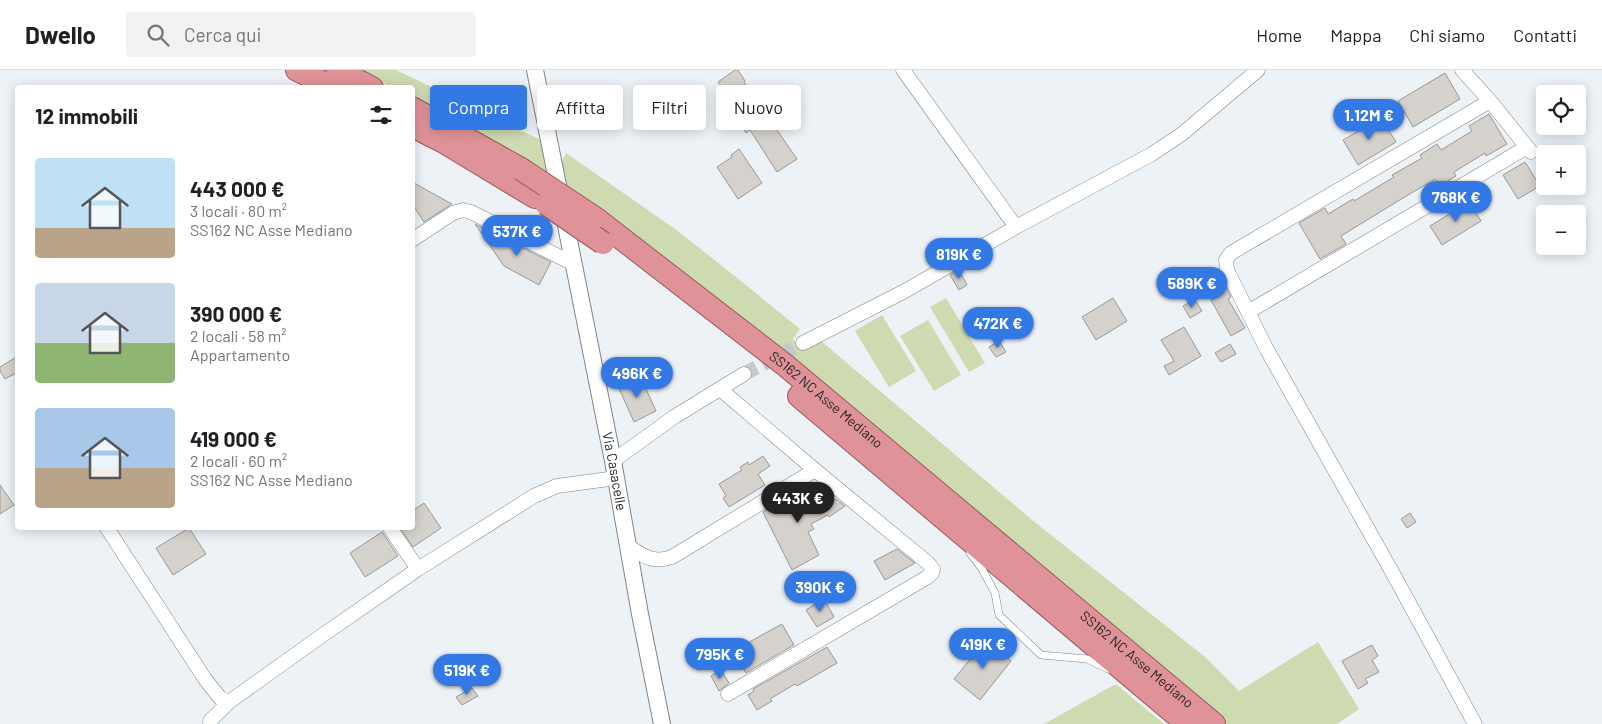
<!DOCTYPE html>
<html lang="it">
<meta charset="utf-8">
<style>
body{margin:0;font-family:Barlow,sans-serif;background:#f2f2f2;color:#202124;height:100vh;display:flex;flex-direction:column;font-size:19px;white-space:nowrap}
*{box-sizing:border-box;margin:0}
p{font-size:16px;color:#757577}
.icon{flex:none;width:28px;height:28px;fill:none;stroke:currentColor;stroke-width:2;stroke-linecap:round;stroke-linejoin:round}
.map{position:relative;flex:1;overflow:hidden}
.details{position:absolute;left:15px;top:15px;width:400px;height:445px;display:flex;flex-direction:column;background:#fff;border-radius:5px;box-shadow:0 2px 12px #0003}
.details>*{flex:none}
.banner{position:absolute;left:430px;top:15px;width:475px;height:45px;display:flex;gap:10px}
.tools{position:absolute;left:1536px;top:15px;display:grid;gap:10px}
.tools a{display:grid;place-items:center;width:50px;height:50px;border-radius:5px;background:#fff;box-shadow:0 2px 12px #0003;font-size:25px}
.price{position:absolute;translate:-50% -42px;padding:0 11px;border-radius:18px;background:#3379e6;color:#fff;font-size:16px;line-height:32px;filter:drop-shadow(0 1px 2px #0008)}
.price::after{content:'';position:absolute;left:50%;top:30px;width:15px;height:11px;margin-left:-8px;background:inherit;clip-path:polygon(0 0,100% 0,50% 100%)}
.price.on{background:#222;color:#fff}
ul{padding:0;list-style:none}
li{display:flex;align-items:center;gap:15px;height:125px;padding:0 20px}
li span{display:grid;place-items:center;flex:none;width:140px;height:100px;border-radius:5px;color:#555}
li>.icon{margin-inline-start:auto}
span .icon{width:60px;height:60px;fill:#fffc;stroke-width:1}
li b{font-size:21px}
h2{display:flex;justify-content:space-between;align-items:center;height:60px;padding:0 20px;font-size:21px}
.pill{padding:0 18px;border-radius:5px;background:#fff;box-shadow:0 2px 12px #0003;font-size:18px;line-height:45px}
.pill.on{background:#3379e6;color:#fff}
header{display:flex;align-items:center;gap:30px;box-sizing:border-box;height:70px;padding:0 25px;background:#fff;border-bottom:1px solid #e0e0e0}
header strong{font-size:24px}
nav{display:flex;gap:28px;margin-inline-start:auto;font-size:18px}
.search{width:350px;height:45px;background:#f2f2f2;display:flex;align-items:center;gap:12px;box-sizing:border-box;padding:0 18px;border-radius:5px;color:#757577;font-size:19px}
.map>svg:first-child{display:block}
</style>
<header>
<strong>Dwello</strong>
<div class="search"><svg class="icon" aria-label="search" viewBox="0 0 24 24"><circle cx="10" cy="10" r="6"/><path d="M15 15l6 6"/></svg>Cerca qui</div>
<nav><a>Home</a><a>Mappa</a><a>Chi siamo</a><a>Contatti</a></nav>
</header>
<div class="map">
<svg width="1602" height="654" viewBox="0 0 1602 654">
<rect width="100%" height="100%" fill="#edf2f6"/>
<path fill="#cedab0" d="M357,0H396L438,20L458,25L501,51L543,71L546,80V102L413,29L412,18L391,17Z
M566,83L675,159L736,207L800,259L793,269L804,280L821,271L1032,450L1204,586L1239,621L1318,572L1359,639L1337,654H1224L566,118L561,94Z
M946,228L985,293L969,302L930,237Z
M882,245L916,301L889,317L855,261Z
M928,250L961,305L934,321L900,266Z
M1114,615H1117L1164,654H1044Z"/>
<path fill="#d5d1cd" stroke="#9b9793" d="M735,0H738L745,11L744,12L797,89L777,102L750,60L746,63L724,31L729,27L718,12Z
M1445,3L1460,29L1413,57L1398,31Z
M1489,44L1507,74L1486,86L1485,83L1454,102L1456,106L1439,116L1435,109L1398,131L1341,166L1346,174L1320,189L1299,153L1325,138L1328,144L1353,129L1354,131L1394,107L1392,105L1422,88L1420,85L1437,74L1441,80L1472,61L1469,56Z
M1381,48L1396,72L1358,95L1343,70Z
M739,79L762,113L738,129L717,97L732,87L731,85Z
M1525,92L1540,116L1518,129L1503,105Z
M412,112L452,134L424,152L412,134Z
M1469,132L1481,151L1442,175L1430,156Z
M475,154L551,192L539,215L504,196Z
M959,200L967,215L959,220L950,205Z
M1224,213L1231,227L1228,229L1245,258L1231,266L1211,230L1222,224L1218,216Z
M1113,228L1127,251L1096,270L1082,247Z
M1195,230L1202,241L1190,248L1183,236Z
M1184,257L1201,286L1169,305L1164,296L1174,291L1161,270Z
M999,271L1006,282L996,287L989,277Z
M1230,274L1236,284L1221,292L1215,283Z
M18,286V302L5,309L0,301V297Z
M640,306L656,341L634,352L618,316Z
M763,386L770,396L758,404L765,415L729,437L723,428L726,426L719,414L742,400L740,397L748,392L749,395Z
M0,415L14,435L0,444Z
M808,415L822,439L836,429L845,436L829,447L828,445L811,454L814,459L808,462L819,485L792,500L763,442Z
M424,433L441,458L413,477L400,458H412V441Z
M1410,443L1416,452L1407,458L1401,449Z
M189,458L206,484L173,505L156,478Z
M382,462L398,486L365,507L350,483Z
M897,479L915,493L885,510L874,491Z
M824,529L834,547L817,557L806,540Z
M782,554L794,575L746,603L733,581Z
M986,570L1011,591L980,630L954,609Z
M1372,575L1378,586L1372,590L1379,602L1365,609L1368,613L1358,619L1342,591Z
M827,577L837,593L797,616L795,614L770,629L772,631L757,640L748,625L754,621L753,619Z
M721,600L729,613L719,621L711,606Z
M472,618L478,626L462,635L456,627Z"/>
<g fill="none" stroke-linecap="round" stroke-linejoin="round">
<path stroke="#c5c9cc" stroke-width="14" stroke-dasharray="14 7" stroke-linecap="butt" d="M744,304L803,273"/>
<defs>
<path id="service" d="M970,483L982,499L995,523L999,545L1041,585L1087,589L1108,599"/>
<path id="minor" d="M903,0L1016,157
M1462,0L1490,31L1531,82
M412,170L453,143L463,140L471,142L574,194
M1248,242L1527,77
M803,273L905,221L1016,157L1152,84L1182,64L1258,0
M720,319L815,400L928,493L933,499L932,503L926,508L728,624
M613,391L674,347L744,304
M107,458L205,609L220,628L229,632
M390,458L418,499
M628,476C644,486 653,494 672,487L815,400
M210,651L229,632L317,569L418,499L534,426L557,416L616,408
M1475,654L1396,509L1266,278L1227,200L1226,190L1231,183L1490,31"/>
<g id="tertiary">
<path id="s1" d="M535,0L613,391L640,544L662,654"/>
</g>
<g id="trunk">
<path d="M297,0L335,18"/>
<path d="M338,0L372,18"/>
<path d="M412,38L521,99"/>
<path d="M412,56L444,72L535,127"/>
<path id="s2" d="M595,148L785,295L1214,654"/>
<path d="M799,326L1187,654"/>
</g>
</defs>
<use href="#service" stroke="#7f8387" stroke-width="8"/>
<use href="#minor" stroke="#7f8387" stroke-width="15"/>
<use href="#tertiary" stroke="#7f8387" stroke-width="18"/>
<use href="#trunk" stroke="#985960" stroke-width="24"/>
<use href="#service" stroke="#fff" stroke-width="7"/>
<use href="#minor" stroke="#fff" stroke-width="14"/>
<use href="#tertiary" stroke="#fff" stroke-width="16"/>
<use href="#trunk" stroke="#df9298" stroke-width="22"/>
<defs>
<path id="trunk-bridge" d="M521,99L595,148
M546,134L603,173"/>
</defs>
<use href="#trunk-bridge" stroke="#985960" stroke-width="24" stroke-linecap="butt"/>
<use href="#trunk-bridge" stroke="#df9298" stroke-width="22"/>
</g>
<g text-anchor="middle" stroke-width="4" stroke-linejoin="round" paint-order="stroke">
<g font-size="14" fill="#232426" stroke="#fff">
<text dy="5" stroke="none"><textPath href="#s2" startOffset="294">SS162 NC Asse Mediano</textPath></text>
<text dy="5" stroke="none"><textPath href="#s1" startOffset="409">Via Casacelle</textPath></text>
<text dy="5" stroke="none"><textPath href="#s2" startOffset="699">SS162 NC Asse Mediano</textPath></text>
</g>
</g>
</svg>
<div class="tools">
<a><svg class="icon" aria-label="locate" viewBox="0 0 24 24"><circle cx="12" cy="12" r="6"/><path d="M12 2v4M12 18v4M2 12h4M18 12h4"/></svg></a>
<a>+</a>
<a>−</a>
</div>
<b class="price" style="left:1369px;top:71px">1.12M €</b>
<b class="price" style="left:1456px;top:153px">768K €</b>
<b class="price" style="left:517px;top:187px">537K €</b>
<b class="price" style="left:959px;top:210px">819K €</b>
<b class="price" style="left:1192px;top:239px">589K €</b>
<b class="price" style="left:998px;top:279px">472K €</b>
<b class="price" style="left:637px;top:329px">496K €</b>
<b class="price on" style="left:798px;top:454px">443K €</b>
<b class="price" style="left:820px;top:543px">390K €</b>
<b class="price" style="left:983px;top:600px">419K €</b>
<b class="price" style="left:720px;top:610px">795K €</b>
<b class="price" style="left:467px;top:626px">519K €</b>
<div class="banner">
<a class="pill on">Compra</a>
<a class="pill">Affitta</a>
<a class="pill">Filtri</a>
<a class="pill">Nuovo</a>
</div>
<section class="details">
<h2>12 immobili<svg class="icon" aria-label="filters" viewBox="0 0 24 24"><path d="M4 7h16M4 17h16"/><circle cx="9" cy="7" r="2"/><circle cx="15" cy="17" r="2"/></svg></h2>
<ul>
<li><span style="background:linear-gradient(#bfe0f5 70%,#b9a48a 0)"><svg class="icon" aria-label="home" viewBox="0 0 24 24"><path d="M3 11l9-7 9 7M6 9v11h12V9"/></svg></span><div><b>443 000 €</b><p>3 locali · 80 m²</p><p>SS162 NC Asse Mediano</p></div></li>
<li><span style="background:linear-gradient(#c9d6e8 60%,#8fb573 0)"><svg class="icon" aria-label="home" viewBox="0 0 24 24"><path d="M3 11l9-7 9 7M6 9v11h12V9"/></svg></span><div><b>390 000 €</b><p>2 locali · 58 m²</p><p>Appartamento</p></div></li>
<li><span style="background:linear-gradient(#a9c7e8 60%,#b9a48a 0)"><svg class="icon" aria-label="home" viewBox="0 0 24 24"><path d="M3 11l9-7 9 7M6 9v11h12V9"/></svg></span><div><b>419 000 €</b><p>2 locali · 60 m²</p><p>SS162 NC Asse Mediano</p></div></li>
</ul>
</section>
</div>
